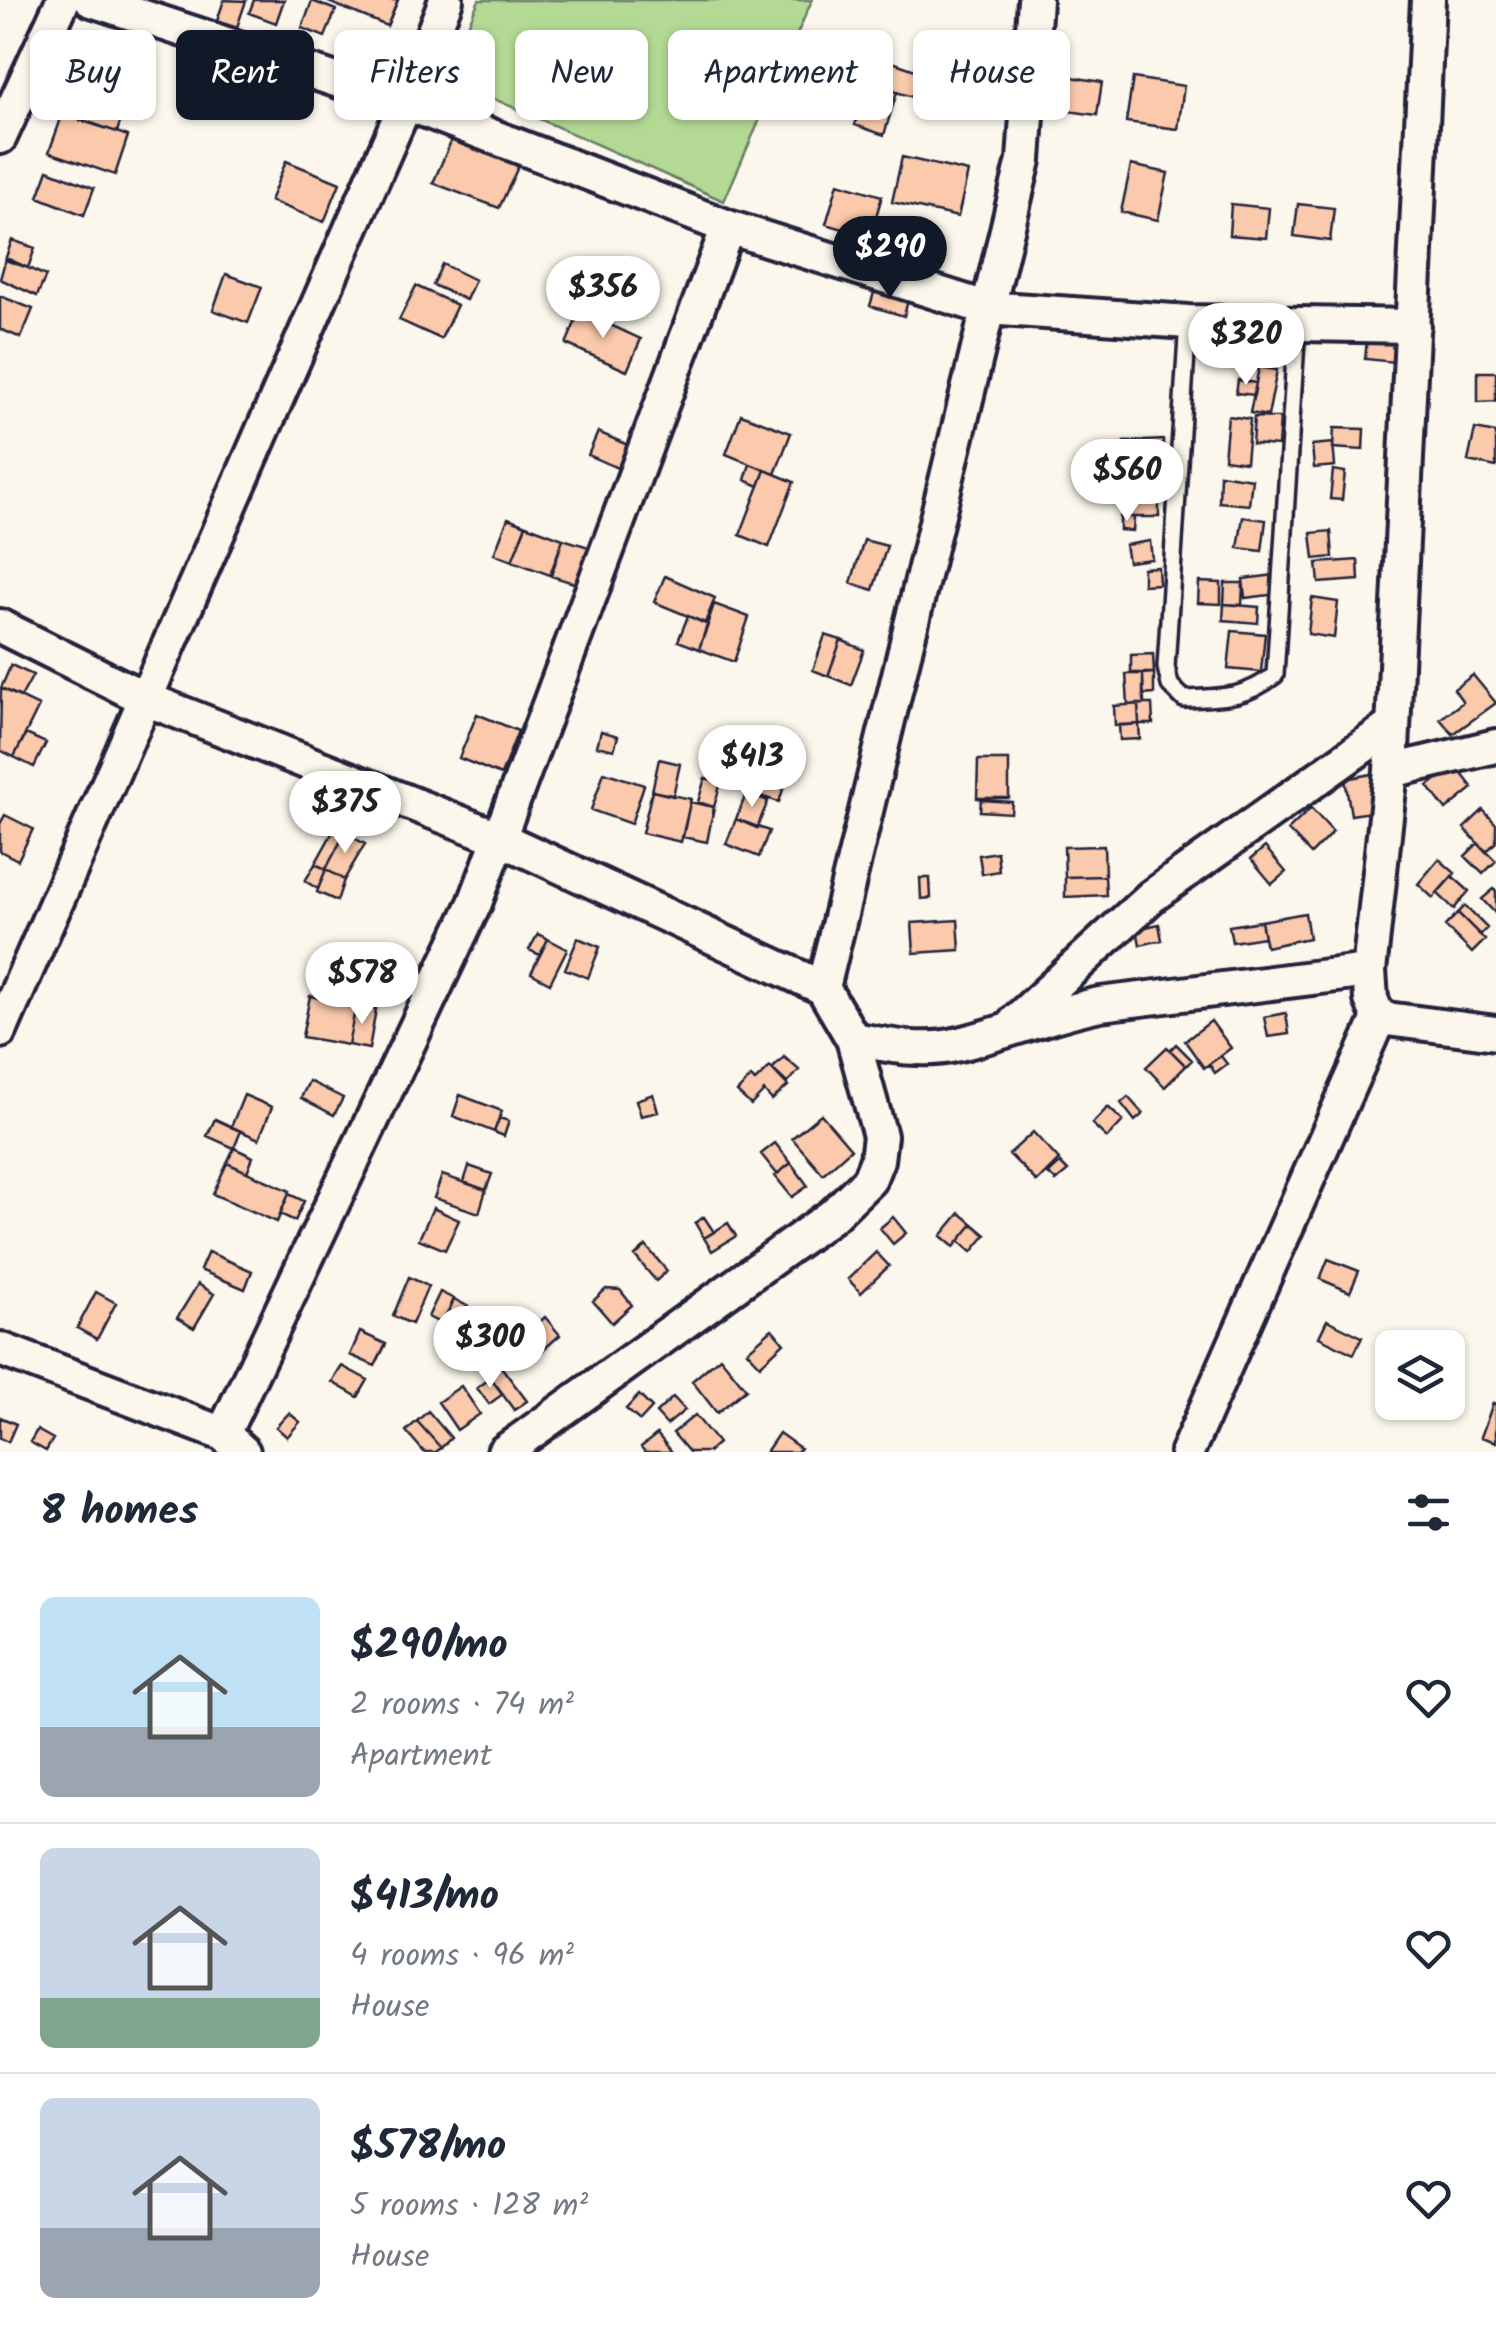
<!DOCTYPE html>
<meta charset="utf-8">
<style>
body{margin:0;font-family:Kalam,sans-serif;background:#f6f6f7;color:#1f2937;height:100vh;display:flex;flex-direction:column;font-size:38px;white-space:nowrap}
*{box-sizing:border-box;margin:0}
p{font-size:32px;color:#747a83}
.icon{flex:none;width:55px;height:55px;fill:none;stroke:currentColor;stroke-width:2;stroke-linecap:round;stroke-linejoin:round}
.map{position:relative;height:1452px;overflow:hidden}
.side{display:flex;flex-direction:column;background:#fff;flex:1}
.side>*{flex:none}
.top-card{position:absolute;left:30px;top:30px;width:1438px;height:90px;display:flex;gap:20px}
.controls{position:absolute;left:1375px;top:1330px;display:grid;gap:20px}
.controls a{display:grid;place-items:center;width:90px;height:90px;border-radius:15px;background:#fff;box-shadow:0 2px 8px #0004;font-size:50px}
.price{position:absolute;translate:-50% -85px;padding:0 22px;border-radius:35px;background:#fff;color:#222;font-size:32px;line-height:65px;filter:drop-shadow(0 2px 5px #0008)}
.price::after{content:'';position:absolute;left:50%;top:60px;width:30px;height:22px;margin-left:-15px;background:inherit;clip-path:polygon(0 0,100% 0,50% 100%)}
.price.active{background:#111827;color:#fff}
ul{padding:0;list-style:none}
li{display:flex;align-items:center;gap:30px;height:250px;padding:0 40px}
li+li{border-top:2px solid #e0e1e3}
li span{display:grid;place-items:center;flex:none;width:280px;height:200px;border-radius:15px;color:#555}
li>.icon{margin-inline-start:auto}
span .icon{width:120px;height:120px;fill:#fffc;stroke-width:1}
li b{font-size:42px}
h2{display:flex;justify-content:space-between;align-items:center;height:120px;padding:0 40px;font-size:42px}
.pill{padding:0 35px;border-radius:15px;background:#fff;box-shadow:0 2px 8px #0004;font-size:35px;line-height:90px}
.pill.active{background:#111827;color:#fff}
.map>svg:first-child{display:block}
</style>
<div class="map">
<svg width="1496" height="1452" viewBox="0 0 1496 1452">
<rect width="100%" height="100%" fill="#fbf7ec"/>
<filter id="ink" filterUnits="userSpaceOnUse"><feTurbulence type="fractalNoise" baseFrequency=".01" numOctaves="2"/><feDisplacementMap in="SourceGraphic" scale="20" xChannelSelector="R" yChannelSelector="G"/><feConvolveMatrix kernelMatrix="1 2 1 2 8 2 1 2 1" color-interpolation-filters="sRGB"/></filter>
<g filter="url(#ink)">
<path fill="#b3d994" stroke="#6a7e68" stroke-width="2.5" d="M479,0H812L724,201L445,77Z"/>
<path fill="#fbc9ab" stroke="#22223b" stroke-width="2.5" d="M224,0L246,1L235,33L215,27Z
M254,0H284L276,23L249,13Z
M324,0H398L387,26Z
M312,1L336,10L325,37L302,28Z
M104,33L143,46L131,82L92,69Z
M875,56L924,73L916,98L866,83Z
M65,59L90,68L82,94L56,85Z
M100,71L123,79L118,95L94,88Z
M39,75L57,80L50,105L31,100Z
M1072,77L1102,82L1097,115L1068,111Z
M1133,78L1184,86L1178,129L1126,122Z
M868,83L897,92L884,135L855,125Z
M89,86L128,98L117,132L79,120Z
M63,113L128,136L115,175L49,152Z
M455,132L524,154L499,208L433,183Z
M902,157L968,172L958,217L892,202Z
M286,161L340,183L324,222L270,201Z
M1131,165L1168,173L1158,220L1121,212Z
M48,170L94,188L84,215L38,197Z
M838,183L882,196L870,237L826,224Z
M1231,204L1269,208L1266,238L1229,235Z
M1298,204L1334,208L1330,241L1294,236Z
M12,240L35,248L28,268L5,260Z
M6,258L46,276L37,296L0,279Z
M442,264L475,280L466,300L433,285Z
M226,274L262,287L248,323L213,310Z
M416,286L457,305L441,339L399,320Z
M876,286L909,296L904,316L870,306Z
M0,296L33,309L21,338L0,329Z
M580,311L641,339L627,371L566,344Z
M1220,333L1249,336L1247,366L1217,363Z
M1257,335L1276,336L1274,356L1255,353Z
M1367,340L1396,343L1394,362L1365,359Z
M1259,367L1277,370L1268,416L1250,413Z
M1478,372H1496V401L1478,402Z
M1238,380L1256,383L1254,395L1236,393Z
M741,414L791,433L775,474L726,454Z
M1228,416L1250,419L1246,462L1224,459Z
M1254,417L1280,418L1278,446L1252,444Z
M1334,428L1364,429L1363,450L1333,448Z
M1475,429L1496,433V467L1468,461Z
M598,432L630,446L620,469L588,455Z
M1163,440V459L1124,461V442Z
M1333,443L1335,466L1314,468L1312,445Z
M1140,463L1142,478L1129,479L1128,464Z
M750,464L765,470L759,486L745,480Z
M765,470L794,482L769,547L740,535Z
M1333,470L1345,472L1342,500L1330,499Z
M1220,474L1252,479L1249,505L1219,502Z
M1127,496H1159V517H1127Z
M1120,517H1134L1133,531L1120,530Z
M1243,517L1266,520L1262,551L1238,548Z
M508,518L526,525L512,561L494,554Z
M526,525L563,539L550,575L512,561Z
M1331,531L1333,557L1314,559L1311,533Z
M563,539L592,548L580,585L551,576Z
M864,540L887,546L873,590L851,583Z
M1150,541L1152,559L1128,562L1125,545Z
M1358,560L1359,580L1319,583L1317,563Z
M1158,567L1159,584L1143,585V568Z
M1275,575L1278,594L1245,598L1243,579Z
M665,576L715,598L705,623L654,602Z
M1199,582L1221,583V604L1198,603Z
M1225,583H1243L1242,605L1224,604Z
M1312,598L1338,602L1334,638L1308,634Z
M714,604L749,617L734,662L699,649Z
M1224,604L1259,607L1258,623L1223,620Z
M688,616L708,625L699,649L678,641Z
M1232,631L1265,634L1261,672L1228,669Z
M825,635L841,640L828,676L813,670Z
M841,640L864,650L851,685L828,676Z
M1153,654L1154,673H1131V655Z
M11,665L33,675L21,697L1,688Z
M1154,673V694L1143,695V674Z
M1126,674H1143L1144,704L1128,705Z
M1473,675L1496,703L1453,734L1440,719L1463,702L1454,689Z
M1,688L39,706L14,757L0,750Z
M1138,704H1152L1153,724H1139Z
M1138,704L1139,724L1115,726L1114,706Z
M477,714L518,731L501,775L459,758Z
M1139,724L1140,739L1120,740L1119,725Z
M601,731L618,736L614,750L597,746Z
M26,734L46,743L34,767L14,757Z
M659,759L680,764L673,796L652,791Z
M978,760H1009V798H977Z
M771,761L790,767L779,802L760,796Z
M1455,765L1473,788L1446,810L1428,786Z
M604,772L644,785L631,824L591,810Z
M1377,773L1384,810L1351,815L1345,779Z
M705,778L721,782L714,807L698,802Z
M652,791L691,799L681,842L642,833Z
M747,792L768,801L757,828L736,819Z
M981,800L1012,802L1011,813L980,811Z
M690,802L714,807L707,842L683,837Z
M1311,808L1333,832L1311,854L1288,830Z
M1483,810L1496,824V842L1486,852L1464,828Z
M5,815L33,829L18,860L0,851V824Z
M736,819L769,831L759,857L726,844Z
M335,828L345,833L326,869L315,864Z
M345,833L365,844L344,880L326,869Z
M1478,843L1496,861L1483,874L1465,856Z
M1104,846L1105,876L1065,877L1064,847Z
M1265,847L1286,872L1272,884L1251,859Z
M997,852L999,871L982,874L979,855Z
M1439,859L1455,873L1433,898L1418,884Z
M315,864L326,869L318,889L305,881Z
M326,869L344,880L337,901L317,892Z
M1105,876L1106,895L1065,897V877Z
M1452,876L1469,891L1454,909L1437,893Z
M920,878H930L931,898L921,899Z
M1494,889L1496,891V914L1482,899Z
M1465,906L1487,928L1480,935L1458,913Z
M1305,913L1309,938L1266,947L1261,921Z
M1458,913L1485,940L1472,953L1445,926Z
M958,920L960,950L914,953L912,923Z
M1261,921L1264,937L1232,942L1229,926Z
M1159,924L1162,940L1140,945L1137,929Z
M538,934L548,939L540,955L529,950Z
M578,938L600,947L588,978L565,969Z
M548,939L567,949L550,983L531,973Z
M310,996L356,1005L348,1045L302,1037Z
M356,1005L376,1009L369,1049L348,1045Z
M1286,1013L1289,1034L1268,1037L1264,1017Z
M1211,1021L1231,1048L1204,1068L1185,1041Z
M1176,1044L1192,1060L1186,1066L1170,1050Z
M1167,1047L1186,1066L1165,1087L1146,1067Z
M1221,1056L1227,1064L1215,1073L1209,1064Z
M784,1057L799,1070L787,1083L772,1069Z
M770,1067L788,1086L772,1100L764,1091L751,1105L737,1092L751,1077L755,1081Z
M309,1081L343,1098L334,1115L301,1098Z
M653,1094L658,1112L641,1116L636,1100Z
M244,1095L272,1107L259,1139L231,1127Z
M460,1095L502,1111L494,1132L453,1116Z
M1128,1097L1143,1114L1135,1121L1121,1103Z
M1108,1107L1123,1121L1107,1138L1092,1124Z
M821,1114L851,1149L823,1174L792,1138Z
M499,1118L509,1121L504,1136L494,1132Z
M215,1119L241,1131L234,1148L207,1136Z
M1033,1132L1059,1160L1037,1182L1009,1154Z
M775,1143L791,1163L777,1174L761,1154Z
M234,1148L253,1157L247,1172L227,1163Z
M227,1163L290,1191L277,1222L213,1194Z
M791,1163L808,1186L792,1197L775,1176Z
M1060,1163L1068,1171L1056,1181L1048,1174Z
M469,1166L492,1174L486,1190L464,1182Z
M442,1175L486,1190L479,1213L434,1198Z
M289,1194L304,1201L295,1221L280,1214Z
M433,1208L459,1220L445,1250L419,1239Z
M960,1213L973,1224L954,1247L941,1236Z
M704,1217L714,1232L704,1238L695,1223Z
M893,1217L906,1233L893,1244L880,1228Z
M728,1223L736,1236L712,1251L704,1238Z
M973,1224L986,1235L972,1252L959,1241Z
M646,1246L667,1271L656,1281L635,1256Z
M208,1252L252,1271L245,1289L200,1270Z
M876,1252L889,1266L861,1293L848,1279Z
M1328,1259L1359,1271L1350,1292L1320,1279Z
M409,1277L428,1286L412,1324L393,1316Z
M198,1284L214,1294L194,1328L177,1318Z
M606,1289L620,1290L632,1305L612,1323L593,1301Z
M96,1292L116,1303L97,1339L77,1328Z
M440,1292L454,1299L442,1324L428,1317Z
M454,1299L469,1307L461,1325L446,1318Z
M545,1317L560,1335L532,1360L517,1342Z
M1327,1320L1362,1337L1354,1354L1319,1337Z
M772,1329L784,1343L760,1365L747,1351Z
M360,1332L386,1344L375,1366L350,1355Z
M720,1357L746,1389L717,1413L692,1381Z
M496,1360L527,1401L514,1410L484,1369Z
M342,1366L368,1380L358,1397L332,1382Z
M491,1378L503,1394L489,1404L477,1388Z
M461,1386L480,1414L457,1430L438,1402Z
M639,1395L652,1408L640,1421L626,1409Z
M673,1397L685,1410L667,1425L656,1413Z
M1493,1403L1496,1404V1442L1481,1437Z
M428,1411L451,1438L441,1448L417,1421Z
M289,1413L300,1422L287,1437L276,1427Z
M695,1415L718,1443L708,1452H689L673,1433Z
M0,1417L16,1424L8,1442L0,1438Z
M417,1421L441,1448L436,1452H424L406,1431Z
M37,1430L53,1439L46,1451L30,1442Z
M779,1433L800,1448L797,1452H766Z
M657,1434L672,1452H645L641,1447Z"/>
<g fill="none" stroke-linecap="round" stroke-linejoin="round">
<defs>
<path id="service" d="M1188,322L1166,667L1170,685L1184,699C1222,697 1244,699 1275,675L1297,325"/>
<path id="minor" d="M92,0L406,103L728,227L986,308L1188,322L1413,326
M1428,0L1391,771L1369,971L1371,999L1379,1018L1496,1033
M0,137L63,0
M0,626L146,699L499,838L823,988L853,1039L880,1136L877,1160L869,1180L833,1215L504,1452
M1391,771L1496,746
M823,988L1024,160L1035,0
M1016,1021L1152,896L1393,725
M0,1031L406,103L446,0
M853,1039C886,1045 922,1053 955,1045C1004,1034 1050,1014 1100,1004L1369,971
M0,1349L223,1434L243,1452
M223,1434L475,903L728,227
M1187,1452L1379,1018"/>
</defs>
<use href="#service" stroke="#22223b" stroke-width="22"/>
<use href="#minor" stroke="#22223b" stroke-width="40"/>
<use href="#service" stroke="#fbf7ec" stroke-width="15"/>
<use href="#minor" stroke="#fbf7ec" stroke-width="32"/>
</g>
</g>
</svg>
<div class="controls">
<a><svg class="icon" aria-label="layers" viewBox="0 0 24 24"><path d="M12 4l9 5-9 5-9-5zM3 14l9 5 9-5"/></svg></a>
</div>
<b class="price active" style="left:890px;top:301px">$290</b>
<b class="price" style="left:603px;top:341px">$356</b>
<b class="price" style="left:1246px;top:388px">$320</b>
<b class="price" style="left:1127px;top:524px">$560</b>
<b class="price" style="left:752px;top:810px">$413</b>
<b class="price" style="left:345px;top:856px">$375</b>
<b class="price" style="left:362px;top:1027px">$578</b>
<b class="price" style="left:490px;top:1391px">$300</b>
<div class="top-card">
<a class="pill">Buy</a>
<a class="pill active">Rent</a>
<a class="pill">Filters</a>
<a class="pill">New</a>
<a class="pill">Apartment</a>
<a class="pill">House</a>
</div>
</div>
<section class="side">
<h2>8 homes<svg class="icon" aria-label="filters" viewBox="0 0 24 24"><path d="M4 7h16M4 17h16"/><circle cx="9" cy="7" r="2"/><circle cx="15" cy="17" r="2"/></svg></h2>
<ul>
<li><span style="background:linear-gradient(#bfe0f5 65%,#9aa5b1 0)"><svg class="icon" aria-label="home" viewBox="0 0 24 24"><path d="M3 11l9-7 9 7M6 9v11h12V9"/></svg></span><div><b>$290/mo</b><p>2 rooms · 74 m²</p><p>Apartment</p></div><svg class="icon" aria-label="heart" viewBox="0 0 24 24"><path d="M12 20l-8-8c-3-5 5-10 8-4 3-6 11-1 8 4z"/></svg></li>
<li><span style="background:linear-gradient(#c9d6e8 75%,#7fa58c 0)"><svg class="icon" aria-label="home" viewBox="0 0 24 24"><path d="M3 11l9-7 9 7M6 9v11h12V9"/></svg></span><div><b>$413/mo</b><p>4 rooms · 96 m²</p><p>House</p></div><svg class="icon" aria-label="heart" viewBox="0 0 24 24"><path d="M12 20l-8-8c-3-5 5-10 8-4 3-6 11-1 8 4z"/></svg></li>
<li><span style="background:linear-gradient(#c9d6e8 65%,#9aa5b1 0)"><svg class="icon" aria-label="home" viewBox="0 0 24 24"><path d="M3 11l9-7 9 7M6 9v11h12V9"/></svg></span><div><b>$578/mo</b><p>5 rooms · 128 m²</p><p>House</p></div><svg class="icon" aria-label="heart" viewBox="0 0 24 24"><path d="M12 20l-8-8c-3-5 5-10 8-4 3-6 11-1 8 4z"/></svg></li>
</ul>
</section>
